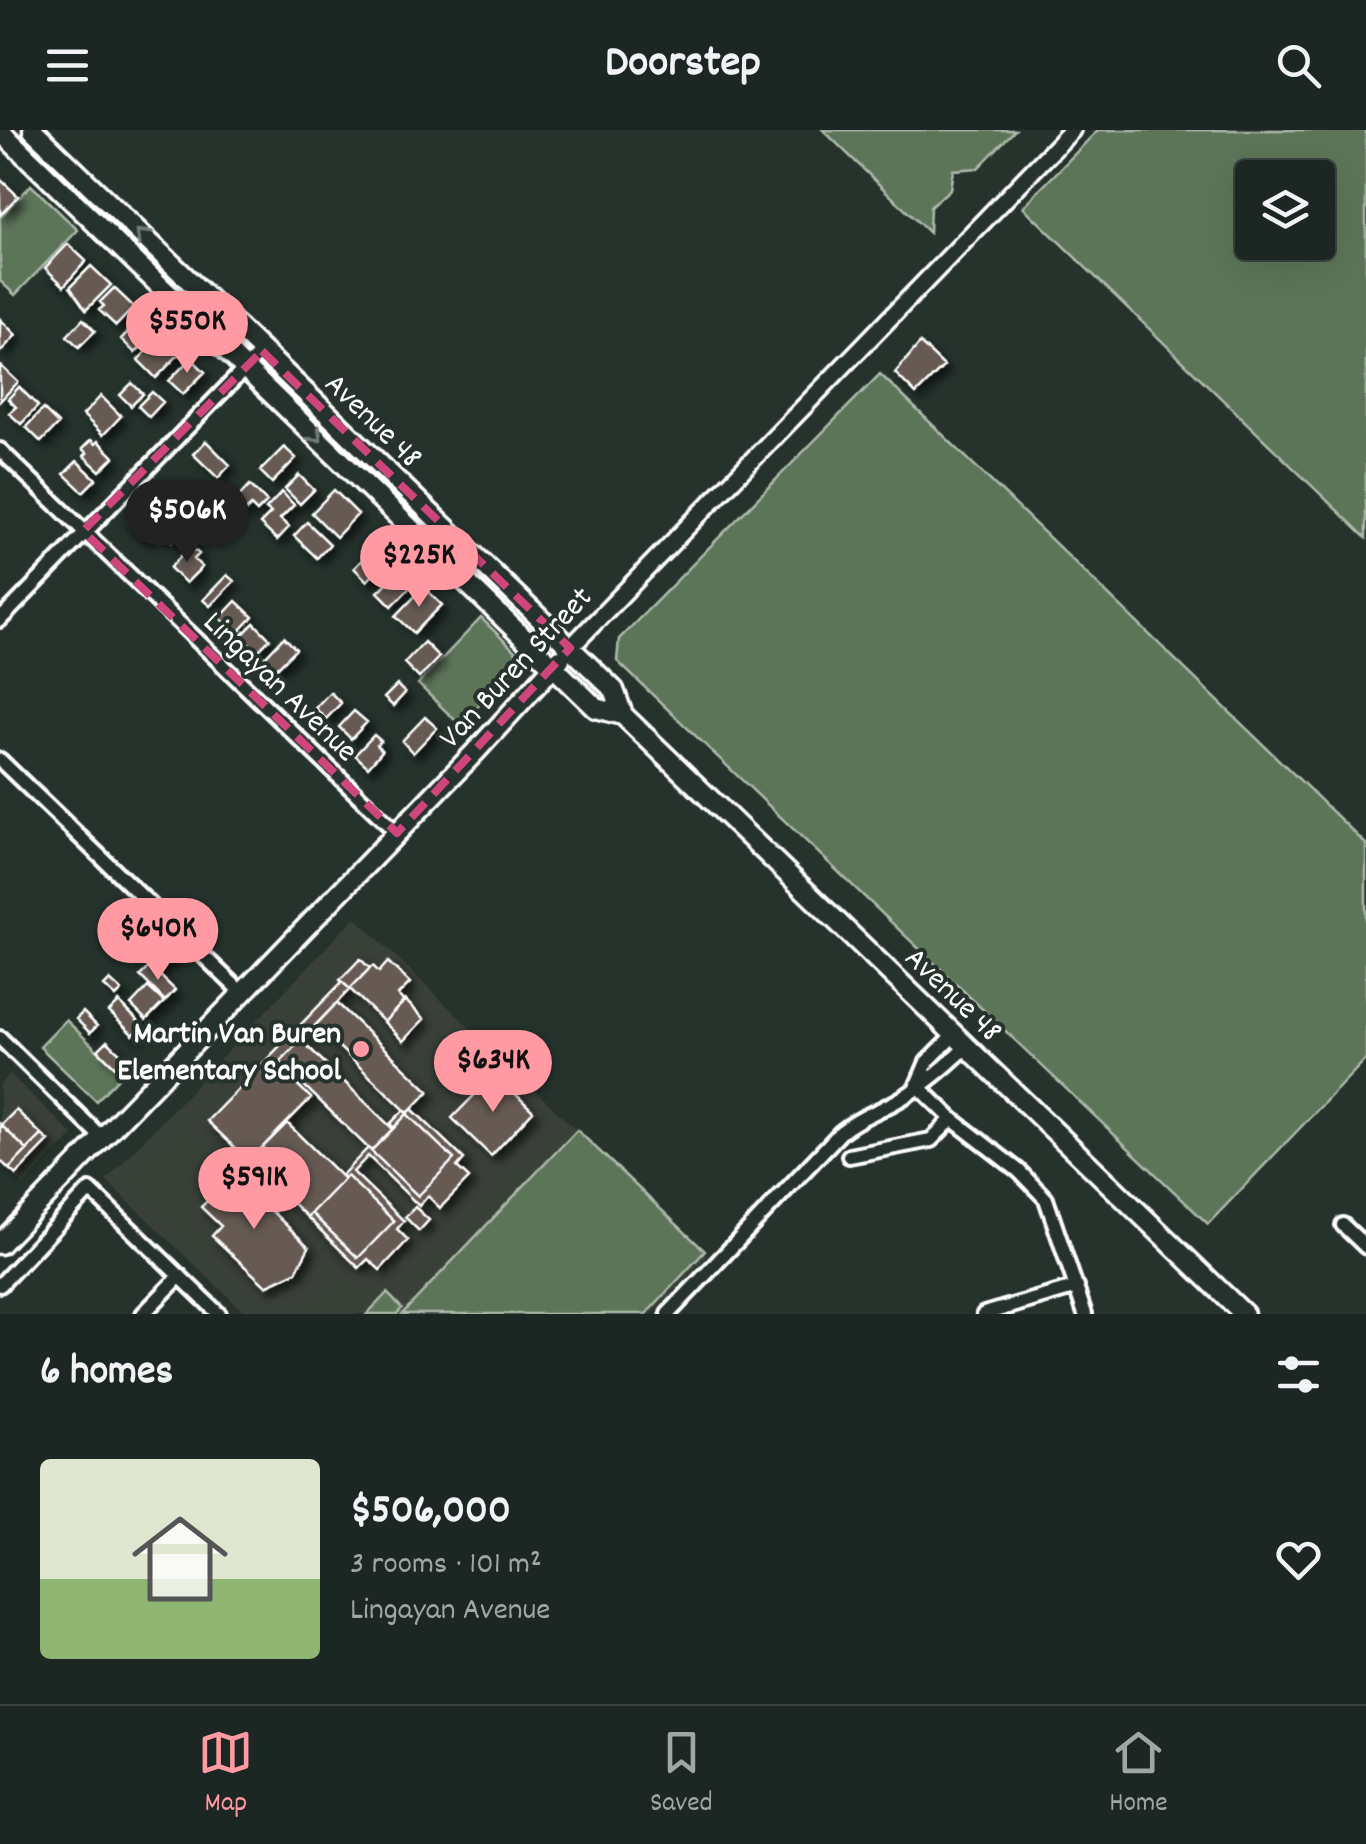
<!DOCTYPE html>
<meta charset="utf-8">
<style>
body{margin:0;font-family:Dekko,sans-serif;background:#29322f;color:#f1f3f6;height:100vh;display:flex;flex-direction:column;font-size:38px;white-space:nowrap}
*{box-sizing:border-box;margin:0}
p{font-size:32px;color:#a0a5a5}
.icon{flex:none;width:55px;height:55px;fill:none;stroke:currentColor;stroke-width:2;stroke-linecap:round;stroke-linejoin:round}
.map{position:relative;height:1184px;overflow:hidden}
.sheet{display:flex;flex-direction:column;background:#1c2622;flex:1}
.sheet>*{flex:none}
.fabs{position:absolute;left:1235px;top:30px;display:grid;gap:20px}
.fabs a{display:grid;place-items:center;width:100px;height:100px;border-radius:10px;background:#1c2622;box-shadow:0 10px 40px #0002,0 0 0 2px #3a4340;font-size:50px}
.price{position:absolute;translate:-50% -85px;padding:0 22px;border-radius:35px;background:#ff9aa2;color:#111;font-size:32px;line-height:65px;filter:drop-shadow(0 2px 5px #0008)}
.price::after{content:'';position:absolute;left:50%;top:60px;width:30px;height:22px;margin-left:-15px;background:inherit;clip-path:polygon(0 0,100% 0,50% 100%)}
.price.selected{background:#222;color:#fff}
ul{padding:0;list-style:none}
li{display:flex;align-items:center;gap:30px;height:250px;padding:0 40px}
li+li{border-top:2px solid #3a4340}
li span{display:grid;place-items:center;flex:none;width:280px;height:200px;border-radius:10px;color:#555}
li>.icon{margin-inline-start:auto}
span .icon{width:120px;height:120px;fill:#fffc;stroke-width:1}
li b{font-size:42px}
h2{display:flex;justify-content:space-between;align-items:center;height:120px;padding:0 40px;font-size:42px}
header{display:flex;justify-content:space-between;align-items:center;height:130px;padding:0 40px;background:#1c2622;font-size:45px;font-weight:700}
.dock{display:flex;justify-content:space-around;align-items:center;height:140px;border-top:2px solid #3a4340;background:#1c2622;font-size:28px;color:#a0a5a5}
.dock a{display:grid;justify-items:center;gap:5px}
.dock .selected{color:#ff9aa2}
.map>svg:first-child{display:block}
</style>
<header><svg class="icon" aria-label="menu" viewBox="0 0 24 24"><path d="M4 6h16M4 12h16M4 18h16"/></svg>Doorstep<svg class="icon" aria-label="search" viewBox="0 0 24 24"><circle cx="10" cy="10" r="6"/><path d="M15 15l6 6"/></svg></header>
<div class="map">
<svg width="1366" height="1184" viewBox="0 0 1366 1184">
<defs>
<filter id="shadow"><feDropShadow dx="6" dy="6" stdDeviation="5" flood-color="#0009"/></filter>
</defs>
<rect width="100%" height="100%" fill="#26332d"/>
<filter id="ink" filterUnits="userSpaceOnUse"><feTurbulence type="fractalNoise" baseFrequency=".01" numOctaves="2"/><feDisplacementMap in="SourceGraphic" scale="20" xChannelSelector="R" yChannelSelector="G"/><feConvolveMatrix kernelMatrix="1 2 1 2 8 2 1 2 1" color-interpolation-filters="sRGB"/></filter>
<g filter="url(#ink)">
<path fill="#393f38" d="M355,787L707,1126L652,1184H246L106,1050Z
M10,944L73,1005L24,1055L0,1032V954Z"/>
<path fill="#5c7459" stroke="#aebaac" stroke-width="2.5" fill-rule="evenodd" d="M823,0H1015L978,38L953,40L950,59L930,77L929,103Z
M1098,0H1366V408L1023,77ZM1252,48H1318V112H1252Z
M31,55L78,100L15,165L0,151V88Z
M880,244L1366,714V929L1208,1094L617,531L619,509Z
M481,488L523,529L460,595L418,554Z
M66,890L122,944L96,971L40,917Z
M577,1000L705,1121L646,1184H402Z
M387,1163L402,1178L397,1184H367Z"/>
<path fill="#665a53" stroke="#fff" stroke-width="2.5" filter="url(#shadow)" d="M0,49L18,66L0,85Z
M68,114L86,131L64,156L45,138Z
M91,136L111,155L86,180L70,157Z
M114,158L134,177L116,196L99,180L104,176L100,172Z
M147,183L161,196L135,223L121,209Z
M0,189L16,205L0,222Z
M83,189L95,201L79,217L67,206Z
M164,203L182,221L156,248L138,230Z
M920,213L944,236L916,264L895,243Z
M191,228L205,242L183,264L169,251Z
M1,236L18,252L0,271V237Z
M132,253L143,264L131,276L120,265Z
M19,257L38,276L21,294L9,283L16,277L8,269Z
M152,262L163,272L149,287L138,276Z
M101,266L121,286L103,305L83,285Z
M43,279L58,294L41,312L26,297Z
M91,310L95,314L98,311L114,327L100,341L84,326L87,323L82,319Z
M206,311L230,335L218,348L193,324Z
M284,317L296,328L272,353L260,341Z
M77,331L96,349L83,362L64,344Z
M299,345L314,360L300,374L285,359Z
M250,355L267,372L257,382L251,376L243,384L232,374Z
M334,360L358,384L336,407L312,383Z
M282,362L294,375L280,389L289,397L277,410L260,394L271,383L266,379Z
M145,375L160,391L144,407L129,391Z
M177,375L204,394L185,416L175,407L172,411L157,398Z
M307,392L330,414L317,428L294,406Z
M378,413L391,426L367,451L354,438Z
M190,416L199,424L194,429L202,437L186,453L170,438Z
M401,439L415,452L392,476L378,462Z
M227,445L234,451L210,476L203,470Z
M424,457L442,475L414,503L396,486Z
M236,471L253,487L237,504L220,488Z
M254,493L270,509L257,522L241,506Z
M284,507L296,519L276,539L264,528Z
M424,512L439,527L419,548L404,533Z
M397,555L405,563L393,576L384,568Z
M330,562L341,573L326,589L315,578Z
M354,581L367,592L351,609L339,597Z
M425,587L437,598L413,623L402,611Z
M374,605L381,611L377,615L382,621L368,637L355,625Z
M154,808L172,826L158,841L140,823Z
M360,829L370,838L350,859L340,850Z
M388,832L410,853L398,865L404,872L384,892L350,859L370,838L373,836L379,842Z
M150,836L175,860L165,871L140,846Z
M110,850L122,861L116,867L104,856Z
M342,852L350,859L277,935L311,968L249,1031L207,991Z
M148,857L164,872L146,890L131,875Z
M405,870L424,889L403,911L384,892Z
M119,872L143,896L133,905L109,882Z
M337,873L429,961L408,983L316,895Z
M83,882L97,896L90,903L76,889Z
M301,910L393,999L371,1021L280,932Z
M107,911L125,928L116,938L98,920Z
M495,944L533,981L491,1026L452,988Z
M412,979L464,1029L457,1037L469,1048L440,1078L428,1066L419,1076L368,1026L353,1042L404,1091L397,1099L408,1110L380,1140L368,1129L359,1138L307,1087L311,1083L358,1128L394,1091L347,1046L345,1048L342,1045L368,1018L418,1066L454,1029L407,984L394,998L390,994L404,980L407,984Z
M16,980L42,1005L27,1020L1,995Z
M407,984L454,1029L418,1066L371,1021Z
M287,993L344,1049L307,1087L249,1031Z
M0,994L27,1020L9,1039L0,1030Z
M42,1005L49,1011L16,1045L9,1039Z
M248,1031L254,1036L240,1051L309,1117L296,1142L266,1156L212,1106L221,1096L201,1077Z
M347,1046L394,1091L358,1128L311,1083Z
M415,1077L429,1090L419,1101L405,1087Z"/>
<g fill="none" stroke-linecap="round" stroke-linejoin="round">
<defs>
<path id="minor" d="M0,320L397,703
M0,490L262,221
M0,630L242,863
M0,908L102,1008
M917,955L952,989L1019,1041L1046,1069L1085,1184
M917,955L927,932L955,904
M849,1026L931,1010L952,989
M1343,1095L1366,1117
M0,1155L90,1060L219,1184
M143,1184L180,1146
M668,1184L841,1002C856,990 867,986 883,978C912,965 944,939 967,916
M984,1184L1077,1157"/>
<path id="tertiary" d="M570,518L1072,0"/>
<path id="secondary" d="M33,0L614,560L623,585L1244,1184
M0,1L596,578L623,585
M0,1114L477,620L560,529"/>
</defs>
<use href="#minor" stroke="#fff" stroke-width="20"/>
<use href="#tertiary" stroke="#fff" stroke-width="22"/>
<use href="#secondary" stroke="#fff" stroke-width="25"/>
<use href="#minor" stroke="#26332d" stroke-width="12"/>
<use href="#tertiary" stroke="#26332d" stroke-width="15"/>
<use href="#secondary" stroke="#26332d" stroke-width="18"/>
</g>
<defs><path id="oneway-chevron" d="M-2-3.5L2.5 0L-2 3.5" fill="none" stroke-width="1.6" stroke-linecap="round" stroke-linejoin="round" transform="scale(2.5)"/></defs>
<g stroke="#727a76">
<use href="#oneway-chevron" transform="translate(142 105) rotate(-136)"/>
<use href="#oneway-chevron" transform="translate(316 306) rotate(44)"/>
</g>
</g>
<path fill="none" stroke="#ce467c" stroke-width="8" stroke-dasharray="20 12" stroke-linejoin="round" d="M262,221L570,518L397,703L83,401Z"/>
<circle fill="#ff9aa2" stroke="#26332d" stroke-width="4" cx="361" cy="919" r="10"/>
<g text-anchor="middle" stroke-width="8" stroke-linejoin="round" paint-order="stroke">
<g font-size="32" fill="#fff" stroke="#26332d">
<text transform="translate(375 289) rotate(44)" y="11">Avenue 48</text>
<text transform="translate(514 536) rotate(-47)" y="11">Van Buren Street</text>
<text transform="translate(282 555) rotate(44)" y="11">Lingayan Avenue</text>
<text transform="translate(955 863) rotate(44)" y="11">Avenue 48</text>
</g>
<g font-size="32" font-weight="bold" fill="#fff" stroke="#26332d" text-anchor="end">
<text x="341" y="912">Martin Van Buren<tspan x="341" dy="37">Elementary School</tspan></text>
</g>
</g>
</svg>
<div class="fabs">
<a><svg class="icon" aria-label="layers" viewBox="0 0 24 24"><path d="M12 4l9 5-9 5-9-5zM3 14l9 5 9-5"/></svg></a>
</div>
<b class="price" style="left:187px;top:246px">$550K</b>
<b class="price selected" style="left:187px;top:435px">$506K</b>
<b class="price" style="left:419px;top:480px">$225K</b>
<b class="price" style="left:158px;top:853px">$640K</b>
<b class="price" style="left:493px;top:985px">$634K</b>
<b class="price" style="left:254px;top:1102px">$591K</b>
</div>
<section class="sheet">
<h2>6 homes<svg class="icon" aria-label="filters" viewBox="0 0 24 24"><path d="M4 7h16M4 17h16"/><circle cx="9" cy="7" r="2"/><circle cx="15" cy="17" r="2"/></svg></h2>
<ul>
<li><span style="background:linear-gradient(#dfe7d0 60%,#8fb573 0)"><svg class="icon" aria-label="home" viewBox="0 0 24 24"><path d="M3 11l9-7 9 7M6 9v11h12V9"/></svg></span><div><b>$506,000</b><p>3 rooms · 101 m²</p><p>Lingayan Avenue</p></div><svg class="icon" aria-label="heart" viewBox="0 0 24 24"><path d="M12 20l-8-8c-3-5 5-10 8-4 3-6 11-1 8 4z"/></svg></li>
</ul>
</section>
<nav class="dock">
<a class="selected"><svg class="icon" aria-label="map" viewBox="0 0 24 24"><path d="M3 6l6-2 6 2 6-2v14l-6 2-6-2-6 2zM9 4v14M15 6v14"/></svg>Map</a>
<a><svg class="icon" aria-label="saved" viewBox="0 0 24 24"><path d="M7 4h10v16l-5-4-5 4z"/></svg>Saved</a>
<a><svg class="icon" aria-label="home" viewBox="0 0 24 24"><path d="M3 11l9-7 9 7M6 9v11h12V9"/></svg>Home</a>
</nav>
